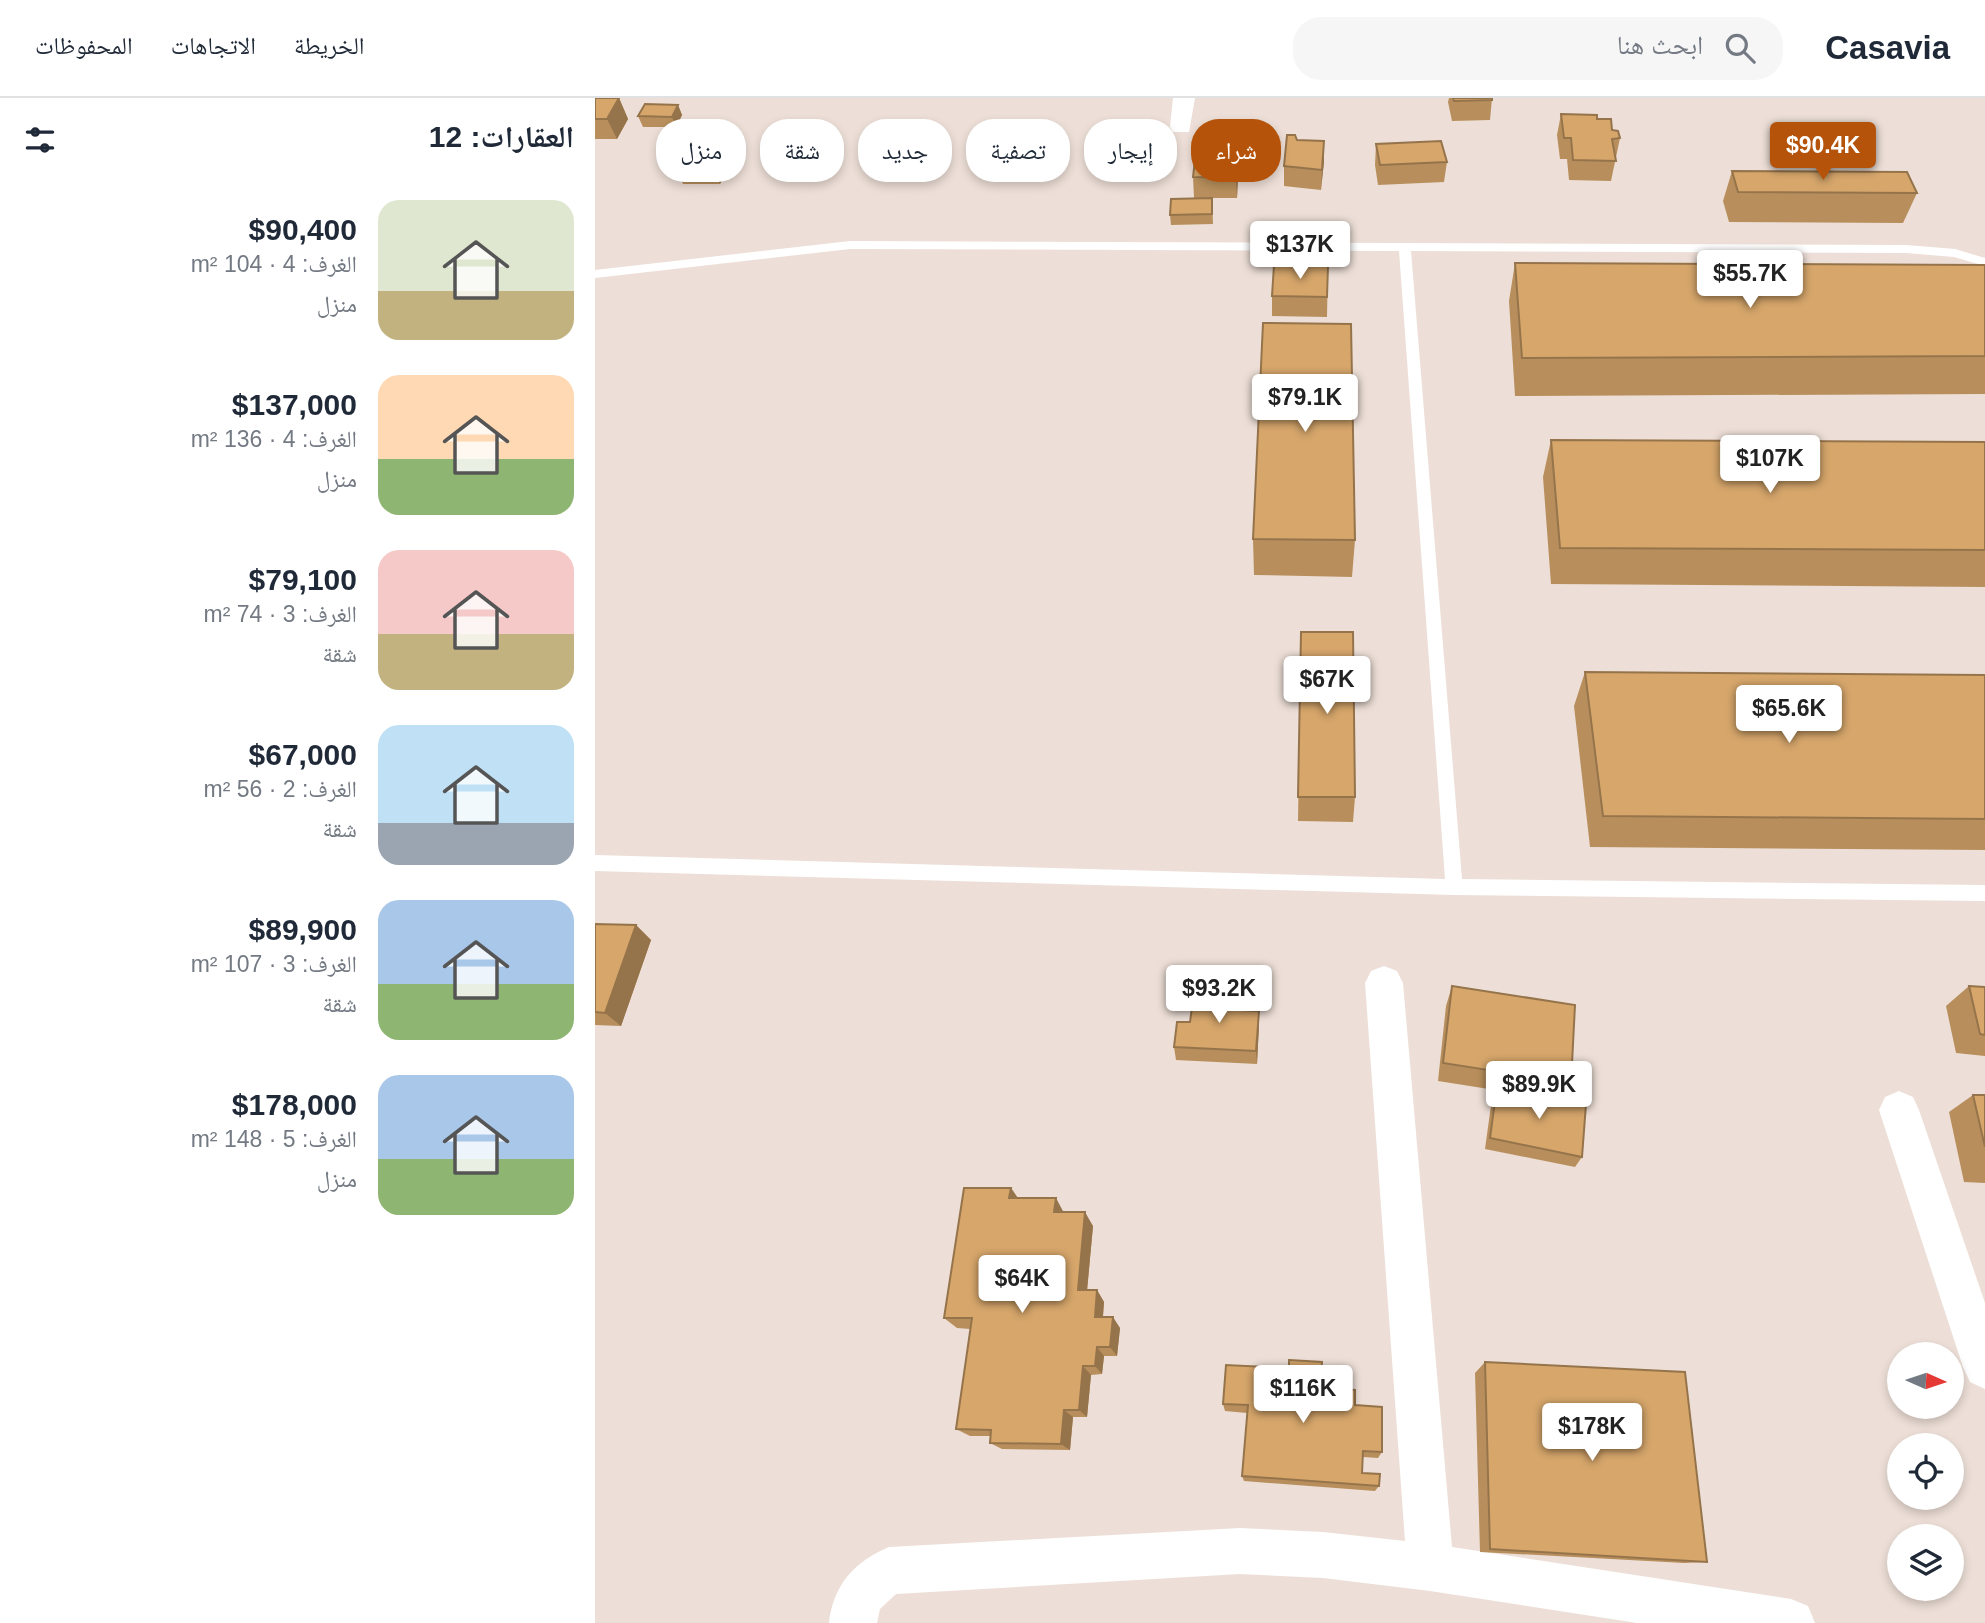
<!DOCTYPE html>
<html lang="ar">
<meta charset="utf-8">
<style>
body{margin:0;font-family:Helvetica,"Noto Naskh Arabic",sans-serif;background:#f6f6f7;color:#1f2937;direction:rtl;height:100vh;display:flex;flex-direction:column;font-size:26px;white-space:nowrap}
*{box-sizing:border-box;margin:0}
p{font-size:23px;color:#747a83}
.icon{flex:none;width:38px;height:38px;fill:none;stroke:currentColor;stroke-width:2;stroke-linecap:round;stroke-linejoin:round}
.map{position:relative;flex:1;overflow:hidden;direction:ltr}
.sheet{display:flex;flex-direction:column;background:#fff;width:595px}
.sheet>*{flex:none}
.hud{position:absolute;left:21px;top:21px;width:665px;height:63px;direction:rtl;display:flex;gap:14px}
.needle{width:46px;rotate:93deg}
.controls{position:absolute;left:1292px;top:1244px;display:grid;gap:14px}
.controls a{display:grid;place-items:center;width:77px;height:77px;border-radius:50%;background:#fff;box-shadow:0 4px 10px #0003;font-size:35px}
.price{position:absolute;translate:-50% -60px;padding:0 16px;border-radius:7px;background:#fff;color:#222;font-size:23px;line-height:46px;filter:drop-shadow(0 2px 4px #0008)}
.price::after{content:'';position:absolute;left:50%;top:42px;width:21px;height:16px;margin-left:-10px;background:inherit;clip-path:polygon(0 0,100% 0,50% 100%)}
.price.active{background:#b45309;color:#fff}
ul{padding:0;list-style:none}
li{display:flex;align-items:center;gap:21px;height:175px;padding:0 21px}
li span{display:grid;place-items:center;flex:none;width:196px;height:140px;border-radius:21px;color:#555}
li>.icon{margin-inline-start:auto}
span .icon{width:84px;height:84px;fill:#fffc;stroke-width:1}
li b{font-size:30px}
h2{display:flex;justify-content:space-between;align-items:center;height:84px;padding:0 21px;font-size:30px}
.tag{padding:0 24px;border-radius:28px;background:#fff;box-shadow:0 4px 10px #0003;font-size:24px;line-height:63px}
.tag.active{background:#b45309;color:#fff}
header{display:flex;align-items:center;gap:42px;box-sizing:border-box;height:98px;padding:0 35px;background:#fff;border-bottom:2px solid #e0e1e3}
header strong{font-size:33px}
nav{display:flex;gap:38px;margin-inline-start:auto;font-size:24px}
.search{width:490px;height:63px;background:#f6f6f7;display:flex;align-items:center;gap:18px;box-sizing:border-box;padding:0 24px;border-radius:28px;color:#747a83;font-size:26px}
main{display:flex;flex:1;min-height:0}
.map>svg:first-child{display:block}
</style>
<header>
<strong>Casavia</strong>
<div class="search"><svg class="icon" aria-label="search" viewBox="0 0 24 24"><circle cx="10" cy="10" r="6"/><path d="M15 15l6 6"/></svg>ابحث هنا</div>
<nav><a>الخريطة</a><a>الاتجاهات</a><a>المحفوظات</a></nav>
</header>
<main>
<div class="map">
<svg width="1390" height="1525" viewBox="0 0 1390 1525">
<rect width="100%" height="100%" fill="#eddfd7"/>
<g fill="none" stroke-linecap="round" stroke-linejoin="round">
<path fill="#fff" fill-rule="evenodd" d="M255,143L1311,147L1360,151L1390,160V168L1359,159L1311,155L816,153L867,781L1390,787V803L859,797L0,773V757L850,781L804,153L255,151L0,180V172Z"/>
<path fill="#fff" fill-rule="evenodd" d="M578,0H600L594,34H578L575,29Z
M789,868L802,873L808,885L857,1449L1196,1501L1213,1508L1220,1525H1042L835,1493L728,1480L645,1476L301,1496L285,1511L282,1525H234C238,1487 260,1463 294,1449L645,1430L728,1434L810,1443L770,885L776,873Z
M1304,993L1318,999L1324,1012L1390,1205V1291L1375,1284L1368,1269L1284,1012L1290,999Z"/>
</g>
<path fill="#b88f5c" d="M0,0H24L33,21L22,41H0Z
M854,0H897L895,22L857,23L853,4Z
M83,7L87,17L81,29H48L43,18Z
M966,16L1002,21L1017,32L1025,40L1016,83L974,82L972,61H965L962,37Z
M644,36V57L642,100H599L598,79Z
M120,41L129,42L137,62L125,86H88L79,65Z
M702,42L729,63L726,92L689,88V68Z
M781,46L852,64L849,84L783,87L780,67Z
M1137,73L1322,95L1308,125L1134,124L1128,103Z
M617,100L618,126L576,127L575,117Z
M920,165L1390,167V296L920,298L914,203Z
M733,168L732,219L677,218V198Z
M956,342L1390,344V489L956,486L948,379Z
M658,441L760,442L757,479L659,477Z
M706,534L760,699L758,724L703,723Z
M990,574L1390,577V752L995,749L979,608Z
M0,826L41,827L56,842L26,928L0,927Z
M857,888L976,985L967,1001L987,1059L980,1069L890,1051L897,1000L900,992L843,983L851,908Z
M1374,888L1390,889V958L1361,955L1351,908Z
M649,912L664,927L662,966L581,962L579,949L595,924Z
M1378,997H1390V1085L1369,1084L1354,1014Z
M416,1090L423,1100L469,1114L498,1128L492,1192H502L509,1204L508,1219L525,1230L522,1258H509L507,1276L496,1277L492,1319H478L475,1352L407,1351L395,1345V1338H375L361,1331L375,1231L362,1230L349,1220Z
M890,1264L1112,1464L1089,1465L885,1454L880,1275Z
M725,1290L760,1307L787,1354L783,1360L768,1359L767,1375L784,1388L780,1393L649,1383L647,1378L652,1315L630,1313L628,1306Z"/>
<path fill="#96744b" d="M24,0L33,21L22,41L12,21Z
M83,7L87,17L81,29L77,19Z
M118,35L124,51L129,42L137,62L125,86L117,66L115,41Z
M644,36V57L642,100L641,80Z
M729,43V63L726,92L727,72Z
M41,827L56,842L26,928L10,915Z
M664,913V927L662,966L661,953Z
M416,1090L426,1105L414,1100Z
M461,1100L469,1115L459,1114Z
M490,1114L498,1128L491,1204L483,1192Z
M502,1192L509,1204L507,1229L500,1219Z
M518,1219L525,1230L522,1258L515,1249Z
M502,1249L509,1258L507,1276L500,1268Z
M488,1268L496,1277L492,1319L484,1312Z
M469,1312L478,1319L475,1352L466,1346Z"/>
<path fill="#d6a66b" stroke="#96744b" stroke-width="2" d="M0,0H24L12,21H0Z
M858,0H897V2L859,3Z
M50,6L83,7L77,19L43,18Z
M966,16L1002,17V21H1016L1017,32L1023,33L1025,40L1017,41L1021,63L978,62L976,40H969Z
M95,35H118L115,41L129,42L117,66L79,65Z
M603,36H644L641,80L598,79Z
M692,37H700L702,42L729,43L727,72L689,68Z
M846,43L852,64L785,67L781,46Z
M1137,73L1312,74L1322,95L1143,94Z
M617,100V116L575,117L576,101Z
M920,165L1390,167V258L927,260Z
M679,167L733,168L732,199L677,198Z
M668,225L756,226L760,442L658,441Z
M956,342L1390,344V452L965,450Z
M706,534H758L760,699H703Z
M990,574L1390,577V721L1008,718Z
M0,826L41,827L10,915L0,914Z
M857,888L980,907L976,985L848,965Z
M1374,888L1390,889V937L1385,936Z
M607,895L648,897L647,912L664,913L661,953L579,949L582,924H595L598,902H606Z
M902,988L991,1006L987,1059L895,1040Z
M1378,997H1390V1049Z
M369,1090H416L414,1100H461L459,1114H490L483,1192H502L500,1219H518L515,1249H502L500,1268H488L484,1312H469L466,1346L395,1345L396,1332L361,1331L377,1220H349Z
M694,1262L727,1264L725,1290L760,1292V1307L787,1309V1354L768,1353L767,1375L785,1376L784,1388L647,1378L653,1307L628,1306L631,1267L694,1270Z
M890,1264L1090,1274L1112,1464L895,1451Z"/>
</svg>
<div class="controls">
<a><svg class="needle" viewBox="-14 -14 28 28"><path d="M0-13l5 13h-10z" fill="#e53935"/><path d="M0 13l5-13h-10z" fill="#747a83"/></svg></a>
<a><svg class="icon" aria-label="locate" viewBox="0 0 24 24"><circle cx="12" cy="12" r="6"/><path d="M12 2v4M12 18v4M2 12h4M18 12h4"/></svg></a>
<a><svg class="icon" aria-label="layers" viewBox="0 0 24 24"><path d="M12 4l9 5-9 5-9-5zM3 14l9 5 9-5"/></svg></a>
</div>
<b class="price active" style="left:1228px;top:84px">$90.4K</b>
<b class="price" style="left:705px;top:183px">$137K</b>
<b class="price" style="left:1155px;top:212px">$55.7K</b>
<b class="price" style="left:710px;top:336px">$79.1K</b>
<b class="price" style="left:1175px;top:397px">$107K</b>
<b class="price" style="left:732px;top:618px">$67K</b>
<b class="price" style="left:1194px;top:647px">$65.6K</b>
<b class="price" style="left:624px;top:927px">$93.2K</b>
<b class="price" style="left:944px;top:1023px">$89.9K</b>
<b class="price" style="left:427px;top:1217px">$64K</b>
<b class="price" style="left:708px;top:1327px">$116K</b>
<b class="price" style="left:997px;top:1365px">$178K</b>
<div class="hud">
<a class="tag active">شراء</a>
<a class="tag">إيجار</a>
<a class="tag">تصفية</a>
<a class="tag">جديد</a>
<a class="tag">شقة</a>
<a class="tag">منزل</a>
</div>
</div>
<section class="sheet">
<h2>العقارات: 12<svg class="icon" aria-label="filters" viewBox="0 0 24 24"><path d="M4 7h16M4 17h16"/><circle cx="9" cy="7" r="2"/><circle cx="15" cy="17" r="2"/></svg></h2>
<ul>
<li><span style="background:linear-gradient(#dfe7d0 65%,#c2b280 0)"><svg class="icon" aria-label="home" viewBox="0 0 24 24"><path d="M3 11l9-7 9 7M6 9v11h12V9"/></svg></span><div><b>$90,400</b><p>الغرف: 4 · 104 m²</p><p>منزل</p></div></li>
<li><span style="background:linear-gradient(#ffd9b3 60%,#8fb573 0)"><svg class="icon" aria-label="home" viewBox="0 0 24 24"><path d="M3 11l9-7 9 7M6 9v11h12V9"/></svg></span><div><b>$137,000</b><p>الغرف: 4 · 136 m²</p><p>منزل</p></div></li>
<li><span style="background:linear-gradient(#f6c9c9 60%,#c2b280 0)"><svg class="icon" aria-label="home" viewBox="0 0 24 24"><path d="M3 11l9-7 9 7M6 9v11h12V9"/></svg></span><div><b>$79,100</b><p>الغرف: 3 · 74 m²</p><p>شقة</p></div></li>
<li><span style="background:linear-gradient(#bfe0f5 70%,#9aa5b1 0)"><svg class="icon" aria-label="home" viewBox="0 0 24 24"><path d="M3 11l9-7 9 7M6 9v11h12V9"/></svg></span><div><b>$67,000</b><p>الغرف: 2 · 56 m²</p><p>شقة</p></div></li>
<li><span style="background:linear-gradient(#a9c7e8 60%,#8fb573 0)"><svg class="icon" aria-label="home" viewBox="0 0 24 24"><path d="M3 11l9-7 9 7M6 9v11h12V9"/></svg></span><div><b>$89,900</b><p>الغرف: 3 · 107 m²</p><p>شقة</p></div></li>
<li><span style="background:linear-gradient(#a9c7e8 60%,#8fb573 0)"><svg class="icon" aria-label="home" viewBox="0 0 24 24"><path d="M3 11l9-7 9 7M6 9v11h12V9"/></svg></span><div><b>$178,000</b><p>الغرف: 5 · 148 m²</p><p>منزل</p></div></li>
</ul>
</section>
</main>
